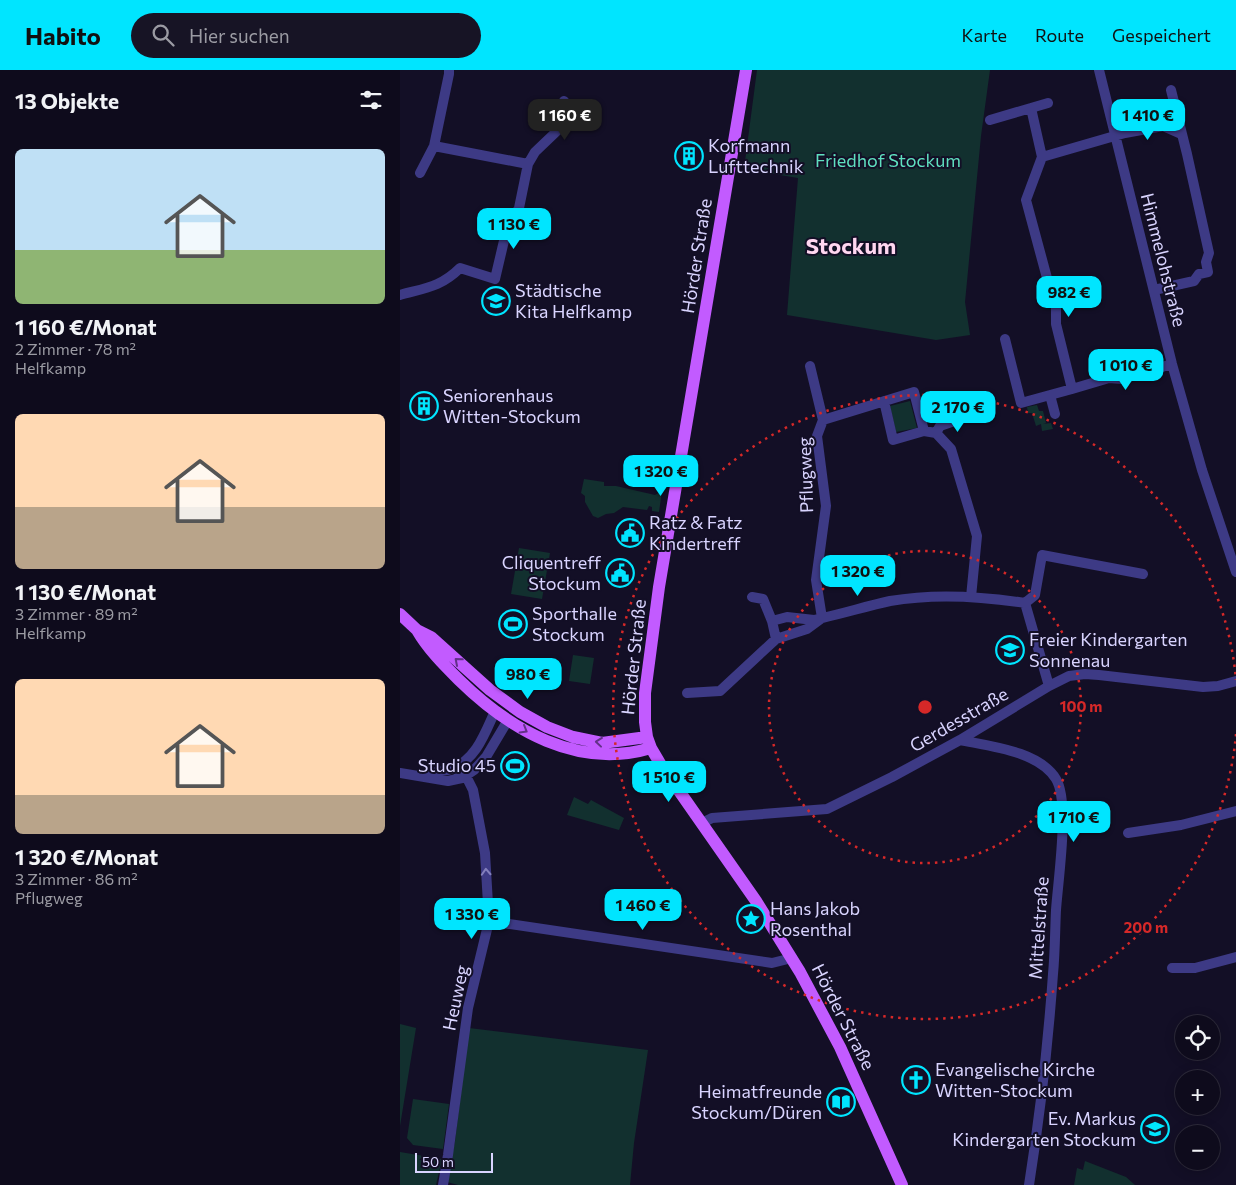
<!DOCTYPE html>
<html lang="de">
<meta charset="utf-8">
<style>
body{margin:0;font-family:Commissioner,sans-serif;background:#171425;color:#f1f3f6;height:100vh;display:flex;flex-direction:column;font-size:19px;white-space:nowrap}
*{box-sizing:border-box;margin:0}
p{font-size:16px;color:#9b9ba3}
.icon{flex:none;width:28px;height:28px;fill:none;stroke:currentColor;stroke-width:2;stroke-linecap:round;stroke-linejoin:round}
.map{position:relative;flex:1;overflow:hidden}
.side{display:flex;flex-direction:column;background:#0e0b1c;width:400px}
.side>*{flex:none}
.fabs{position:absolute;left:775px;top:945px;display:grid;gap:10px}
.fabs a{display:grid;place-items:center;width:45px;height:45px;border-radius:50%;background:#0e0b1c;box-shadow:0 2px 12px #0003,0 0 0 1px #2e2b3b;font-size:25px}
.scale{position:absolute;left:15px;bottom:12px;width:78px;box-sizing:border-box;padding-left:5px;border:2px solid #d9d4ff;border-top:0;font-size:14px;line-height:18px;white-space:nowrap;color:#d9d4ff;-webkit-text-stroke:4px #130f26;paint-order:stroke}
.price{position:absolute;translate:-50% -42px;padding:0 11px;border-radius:10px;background:#00e5ff;color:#111;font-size:16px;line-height:32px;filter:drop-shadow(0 1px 2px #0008)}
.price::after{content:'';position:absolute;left:50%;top:30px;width:15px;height:11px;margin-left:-8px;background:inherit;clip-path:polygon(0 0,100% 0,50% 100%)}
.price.active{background:#222;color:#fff}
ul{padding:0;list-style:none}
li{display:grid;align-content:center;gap:10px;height:265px;padding:0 15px}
li span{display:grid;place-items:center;height:155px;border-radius:8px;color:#555}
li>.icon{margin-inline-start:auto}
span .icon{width:90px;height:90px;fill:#fffc;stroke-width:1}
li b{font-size:21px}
h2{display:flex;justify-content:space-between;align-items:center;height:60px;padding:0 15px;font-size:21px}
header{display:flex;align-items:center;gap:30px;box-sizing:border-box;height:70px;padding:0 25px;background:#00e5ff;color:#111}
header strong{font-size:24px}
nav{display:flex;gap:28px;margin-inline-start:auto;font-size:18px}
.search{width:350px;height:45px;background:#171425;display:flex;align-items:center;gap:12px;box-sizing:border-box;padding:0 18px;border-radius:28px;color:#9b9ba3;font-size:19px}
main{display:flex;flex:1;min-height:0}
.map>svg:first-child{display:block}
</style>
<header>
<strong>Habito</strong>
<div class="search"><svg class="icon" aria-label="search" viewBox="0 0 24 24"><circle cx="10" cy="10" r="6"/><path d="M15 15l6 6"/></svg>Hier suchen</div>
<nav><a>Karte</a><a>Route</a><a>Gespeichert</a></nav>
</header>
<main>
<section class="side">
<h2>13 Objekte<svg class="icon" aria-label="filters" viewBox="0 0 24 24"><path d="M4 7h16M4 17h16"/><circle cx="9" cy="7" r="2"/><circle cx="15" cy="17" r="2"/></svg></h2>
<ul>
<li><span style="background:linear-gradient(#bfe0f5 65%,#8fb573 0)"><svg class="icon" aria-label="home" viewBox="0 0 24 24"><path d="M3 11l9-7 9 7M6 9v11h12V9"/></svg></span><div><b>1 160 €/Monat</b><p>2 Zimmer · 78 m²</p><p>Helfkamp</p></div></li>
<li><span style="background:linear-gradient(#ffd9b3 60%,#b9a48a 0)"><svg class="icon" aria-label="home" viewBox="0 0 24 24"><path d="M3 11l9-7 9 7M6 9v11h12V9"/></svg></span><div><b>1 130 €/Monat</b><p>3 Zimmer · 89 m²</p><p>Helfkamp</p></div></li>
<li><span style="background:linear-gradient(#ffd9b3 75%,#b9a48a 0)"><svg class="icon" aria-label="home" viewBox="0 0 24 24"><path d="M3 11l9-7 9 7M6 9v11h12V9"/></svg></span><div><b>1 320 €/Monat</b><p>3 Zimmer · 86 m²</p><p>Pflugweg</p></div></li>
</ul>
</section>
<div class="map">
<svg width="836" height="1115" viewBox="0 0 836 1115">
<rect width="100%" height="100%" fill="#130f26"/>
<path fill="#12302f" d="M357,0H590L581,66L565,232L570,265L536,270L387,245L398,108L344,99Z
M510,331L517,358L496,362L490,336Z
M637,335L639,341H643L646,353L643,354L651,353L653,359L642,361L641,354L636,356L632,343H628L627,337Z
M184,409L204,412V416H216L255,425L262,421L259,442L252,441V437L249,436L247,440L223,437L214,443L206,444L198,448L193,446L185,432V426L181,423Z
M119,478L150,483L142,529L111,524Z
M173,585L194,588L190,614L169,611Z
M174,727L188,734L191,730L224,748L219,760L167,745Z
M0,954L16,958L0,1056Z
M69,958L248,980L234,1073L230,1115H58L47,1112L55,1071Z
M13,1029L49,1034L43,1079L13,1075L7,1068Z
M0,1082L42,1089L36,1115H0Z
M685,1091L726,1107L735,1115H674L677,1098L683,1100Z"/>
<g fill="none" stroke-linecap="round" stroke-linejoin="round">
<path stroke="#3d3a85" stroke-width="10" d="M699,0L772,294L802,400L836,502
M631,38L648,33
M590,50L631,38L642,87
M34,76L128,94
M20,103L34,76L49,4V0
M754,220L794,211L799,204L808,202L806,192L809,183L787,84L771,20
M0,225C25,218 41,217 60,198L95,209L107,158L119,138L128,94L135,82L157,61L164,31
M605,269L621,333L672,319L656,254V229L647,208L626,130L642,87L725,63L763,56L781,64
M410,296L423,350L417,366L426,436L416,510L422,548C445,543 467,536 490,531C535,523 580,526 625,533L649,616
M672,319L709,308L722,309L772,294
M650,325L655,344
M484,331L493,370L524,361
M423,350L514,322L524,361L536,363L551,379L577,466L571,527
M536,363L540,356L566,347
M352,527L363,529L372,551
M625,533L635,525L642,485L743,504
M376,569L372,551L387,547L414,550L422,548
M287,623L320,621L376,569L407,559L422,548
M560,670C589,676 639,681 656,709C670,732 658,810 656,840C655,861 655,883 653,904C648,975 640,1045 629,1115
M0,703L48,711L62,708L74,700L86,687L108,650
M25,707C33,701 42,702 51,699C76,690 85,663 95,641
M302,753L312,748L427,739L492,707L560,670L649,616L669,606L685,604L699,605L803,617L818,616L836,611
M728,763L781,755L836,741
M89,851L372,893L392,888
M772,898H795L836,887
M43,1115L48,1085L68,938L89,851L85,783L73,720L66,706L53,698"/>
<path stroke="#c25bff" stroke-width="12" d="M346,0L259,517L245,623V652L247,667L251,678L261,695L356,831L400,902L440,977L502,1115
M0,544L17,560L31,567L90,620L120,642L147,657L173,667L202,673L247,667
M17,560C28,579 43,594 59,610C110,660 178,700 251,678"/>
</g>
<defs><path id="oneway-chevron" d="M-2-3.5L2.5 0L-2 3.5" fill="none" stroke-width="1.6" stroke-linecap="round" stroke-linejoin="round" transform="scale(1.25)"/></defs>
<g stroke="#623188">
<use href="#oneway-chevron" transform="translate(58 591) rotate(-139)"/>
<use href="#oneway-chevron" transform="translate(124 660) rotate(30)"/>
<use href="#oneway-chevron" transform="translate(199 672) rotate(-174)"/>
</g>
<use stroke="#837fbc" href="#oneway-chevron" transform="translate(86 802) rotate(-93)"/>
<g fill="none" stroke="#d62828" stroke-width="2.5" stroke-dasharray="2.5 5">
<circle cx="525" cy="637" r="156"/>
<path d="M836 664A312 312 0 1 1 836 610"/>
</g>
<defs>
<symbol id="building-ring" viewBox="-11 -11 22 22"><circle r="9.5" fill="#130f26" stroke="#00e5ff" stroke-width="1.5"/><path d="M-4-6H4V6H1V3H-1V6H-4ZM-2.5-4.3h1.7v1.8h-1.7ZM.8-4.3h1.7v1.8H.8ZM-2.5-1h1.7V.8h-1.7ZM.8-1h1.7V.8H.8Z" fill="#00e5ff"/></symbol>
<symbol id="school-ring" viewBox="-11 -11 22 22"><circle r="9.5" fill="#130f26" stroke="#00e5ff" stroke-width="1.5"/><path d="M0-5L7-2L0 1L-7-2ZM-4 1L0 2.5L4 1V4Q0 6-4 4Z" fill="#00e5ff"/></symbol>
<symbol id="civic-ring" viewBox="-11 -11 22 22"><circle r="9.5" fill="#130f26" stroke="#00e5ff" stroke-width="1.5"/><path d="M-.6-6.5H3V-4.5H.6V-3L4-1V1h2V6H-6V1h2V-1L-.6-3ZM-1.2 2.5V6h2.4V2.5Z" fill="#00e5ff"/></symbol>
<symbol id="stadium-ring" viewBox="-11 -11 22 22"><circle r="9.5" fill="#130f26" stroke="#00e5ff" stroke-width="1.5"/><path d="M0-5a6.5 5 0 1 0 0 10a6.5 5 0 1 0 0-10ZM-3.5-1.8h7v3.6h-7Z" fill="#00e5ff"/></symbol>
<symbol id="sight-ring" viewBox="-11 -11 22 22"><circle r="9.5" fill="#130f26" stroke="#00e5ff" stroke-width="1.5"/><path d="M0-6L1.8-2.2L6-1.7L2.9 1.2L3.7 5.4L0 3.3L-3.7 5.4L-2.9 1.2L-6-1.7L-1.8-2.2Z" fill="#00e5ff"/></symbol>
<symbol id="church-ring" viewBox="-11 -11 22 22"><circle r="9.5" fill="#130f26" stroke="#00e5ff" stroke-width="1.5"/><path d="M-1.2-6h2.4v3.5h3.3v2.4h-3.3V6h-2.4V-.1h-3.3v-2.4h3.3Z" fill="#00e5ff"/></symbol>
<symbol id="library-ring" viewBox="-11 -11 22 22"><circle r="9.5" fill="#130f26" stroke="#00e5ff" stroke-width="1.5"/><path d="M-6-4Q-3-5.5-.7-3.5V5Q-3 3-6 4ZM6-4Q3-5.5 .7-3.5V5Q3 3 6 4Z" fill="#00e5ff"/></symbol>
</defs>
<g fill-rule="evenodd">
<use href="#building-ring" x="273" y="70" width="32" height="32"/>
<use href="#school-ring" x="80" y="215" width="32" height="32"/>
<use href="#building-ring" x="8" y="320" width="32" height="32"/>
<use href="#civic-ring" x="214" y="447" width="32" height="32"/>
<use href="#civic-ring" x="204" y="487" width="32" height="32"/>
<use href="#stadium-ring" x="97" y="538" width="32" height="32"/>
<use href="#school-ring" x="594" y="564" width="32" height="32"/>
<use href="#stadium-ring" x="99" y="680" width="32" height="32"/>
<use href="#sight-ring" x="335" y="833" width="32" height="32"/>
<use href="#church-ring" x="500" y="994" width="32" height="32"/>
<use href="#library-ring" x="425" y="1016" width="32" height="32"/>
<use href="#school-ring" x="739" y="1043" width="32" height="32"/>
</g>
<g text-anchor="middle" stroke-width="4" stroke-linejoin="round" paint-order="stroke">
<g font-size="18" fill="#d9d4ff" stroke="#130f26" text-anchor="start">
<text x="308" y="82">Korfmann<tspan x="308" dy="21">Lufttechnik</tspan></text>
<text x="115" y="227">Städtische<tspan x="115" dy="21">Kita Helfkamp</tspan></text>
<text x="43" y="332">Seniorenhaus<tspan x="43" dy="21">Witten-Stockum</tspan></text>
<text x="249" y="459">Ratz &amp; Fatz<tspan x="249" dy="21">Kindertreff</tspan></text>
<text x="201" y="499" text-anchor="end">Cliquentreff<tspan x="201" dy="21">Stockum</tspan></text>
<text x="132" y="550">Sporthalle<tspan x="132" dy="21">Stockum</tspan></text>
<text x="629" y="576">Freier Kindergarten<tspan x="629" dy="21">Sonnenau</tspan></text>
<text x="96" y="702" text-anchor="end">Studio 45</text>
<text x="370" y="845">Hans Jakob<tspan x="370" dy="21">Rosenthal</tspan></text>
<text x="535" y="1006">Evangelische Kirche<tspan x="535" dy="21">Witten-Stockum</tspan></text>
<text x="422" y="1028" text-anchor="end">Heimatfreunde<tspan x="422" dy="21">Stockum/Düren</tspan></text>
<text x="736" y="1055" text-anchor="end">Ev. Markus<tspan x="736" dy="21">Kindergarten Stockum</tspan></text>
</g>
<g font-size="18" fill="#5fe0c0" stroke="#130f26">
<text x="488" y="97">Friedhof Stockum</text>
</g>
<g font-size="18" fill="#d9d4ff" stroke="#130f26">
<text transform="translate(297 186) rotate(-81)" y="6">Hörder Straße</text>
<text transform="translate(763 190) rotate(76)" y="6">Himmelohstraße</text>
<text transform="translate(406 405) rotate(-92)" y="6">Pflugweg</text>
<text transform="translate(234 587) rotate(-84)" y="6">Hörder Straße</text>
<text transform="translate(559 650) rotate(-30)" y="6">Gerdesstraße</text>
<text transform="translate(639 858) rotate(-86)" y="6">Mittelstraße</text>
<text transform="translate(56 928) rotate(-78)" y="6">Heuweg</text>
<text transform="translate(443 947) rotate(63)" y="6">Hörder Straße</text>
</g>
<g font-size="22" font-weight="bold" fill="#ffd6f0" stroke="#130f26">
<text x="451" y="184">Stockum</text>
</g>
</g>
<circle cx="525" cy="637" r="8" fill="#d62828" stroke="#130f26" stroke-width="2.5"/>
<g font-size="15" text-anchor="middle" font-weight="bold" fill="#d62828" stroke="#130f26" stroke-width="4" stroke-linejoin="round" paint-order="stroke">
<text x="681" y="642">100 m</text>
<text x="746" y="863">200 m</text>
</g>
</svg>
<div class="fabs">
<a><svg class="icon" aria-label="locate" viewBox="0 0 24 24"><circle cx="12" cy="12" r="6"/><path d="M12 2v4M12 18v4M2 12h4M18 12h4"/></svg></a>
<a>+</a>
<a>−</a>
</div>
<div class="scale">50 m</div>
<b class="price active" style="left:165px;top:71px">1 160 €</b>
<b class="price" style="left:748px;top:71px">1 410 €</b>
<b class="price" style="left:114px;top:180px">1 130 €</b>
<b class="price" style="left:669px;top:248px">982 €</b>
<b class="price" style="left:726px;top:321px">1 010 €</b>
<b class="price" style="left:558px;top:363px">2 170 €</b>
<b class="price" style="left:261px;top:427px">1 320 €</b>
<b class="price" style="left:458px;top:527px">1 320 €</b>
<b class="price" style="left:128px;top:630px">980 €</b>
<b class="price" style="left:269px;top:733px">1 510 €</b>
<b class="price" style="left:674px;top:773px">1 710 €</b>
<b class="price" style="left:243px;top:861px">1 460 €</b>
<b class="price" style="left:72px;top:870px">1 330 €</b>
</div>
</main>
